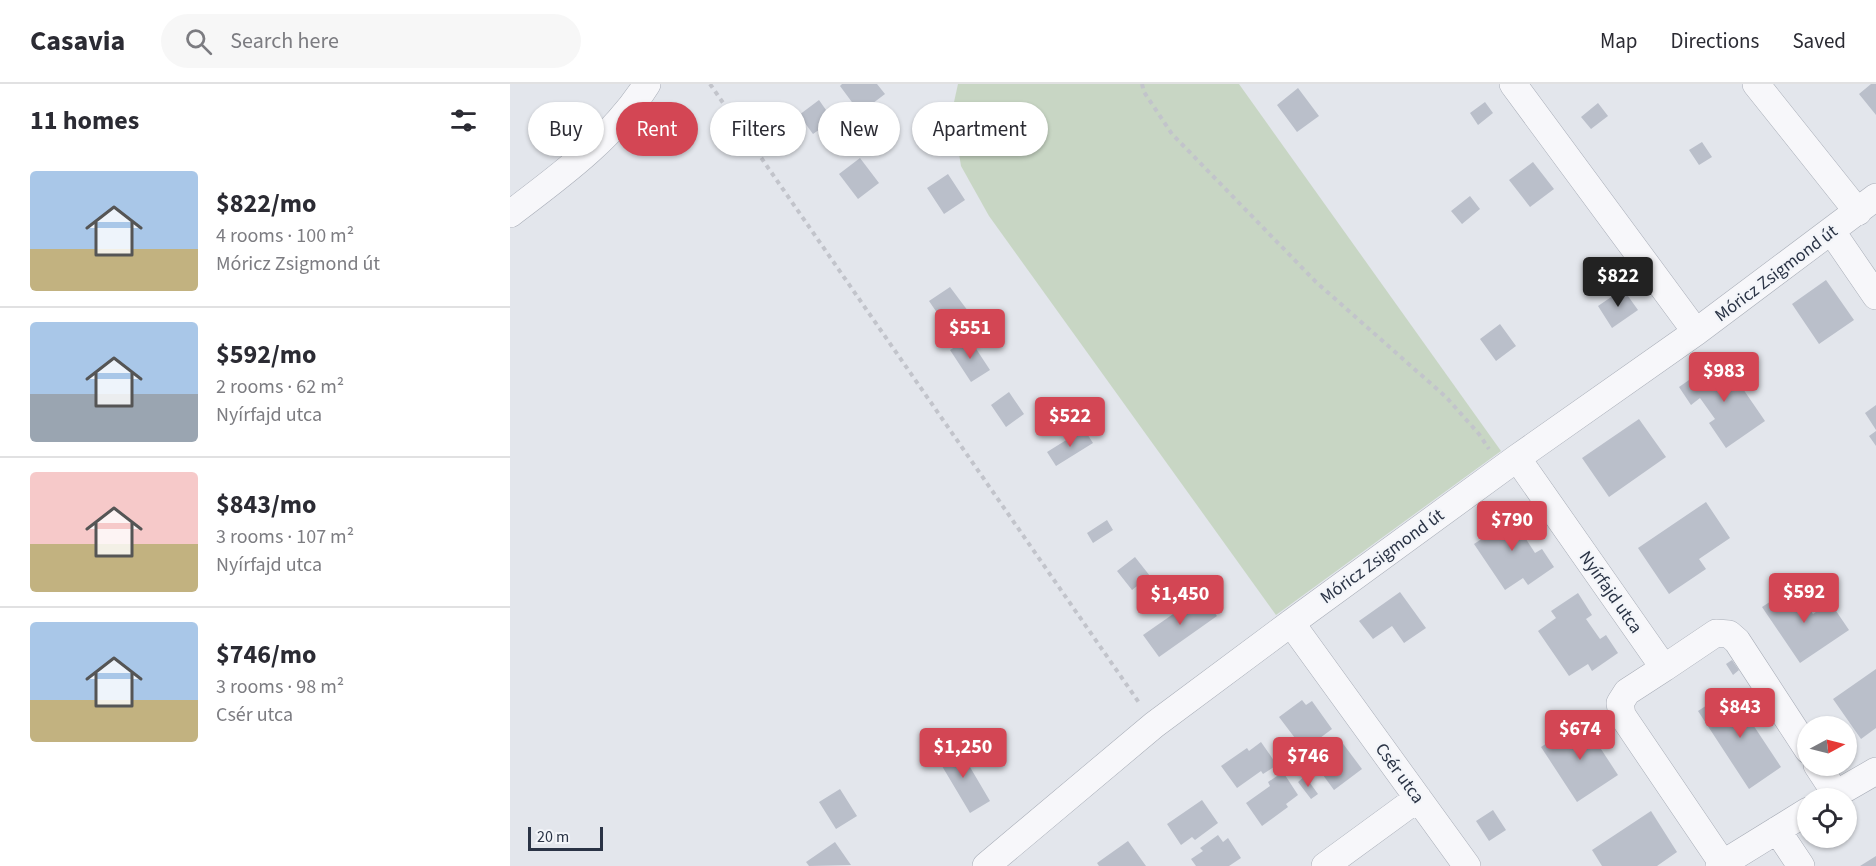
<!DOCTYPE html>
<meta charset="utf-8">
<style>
body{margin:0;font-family:"Source Sans 3",sans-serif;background:#f7f7f7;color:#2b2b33;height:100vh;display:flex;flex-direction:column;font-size:22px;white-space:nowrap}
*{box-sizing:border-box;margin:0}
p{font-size:20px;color:#7c7c81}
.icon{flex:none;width:33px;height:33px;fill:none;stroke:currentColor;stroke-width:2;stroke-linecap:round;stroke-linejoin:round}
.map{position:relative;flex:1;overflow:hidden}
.side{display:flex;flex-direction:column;background:#fff;width:510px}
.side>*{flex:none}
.guide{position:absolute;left:18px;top:18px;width:570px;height:54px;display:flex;gap:12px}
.needle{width:39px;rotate:83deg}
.controls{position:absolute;left:1287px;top:632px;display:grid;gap:12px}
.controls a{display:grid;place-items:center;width:60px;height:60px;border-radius:50%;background:#fff;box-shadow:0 2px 4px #0004;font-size:30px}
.scale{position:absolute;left:18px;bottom:15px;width:75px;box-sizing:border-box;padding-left:6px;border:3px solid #2a3345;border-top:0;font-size:16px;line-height:21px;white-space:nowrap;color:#2a3345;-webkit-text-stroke:4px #f3f5f9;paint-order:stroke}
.price{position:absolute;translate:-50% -51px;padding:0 14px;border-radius:6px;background:#d34654;color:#fff;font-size:20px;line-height:39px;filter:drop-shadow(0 2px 3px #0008)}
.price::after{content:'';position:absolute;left:50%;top:36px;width:18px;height:14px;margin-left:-9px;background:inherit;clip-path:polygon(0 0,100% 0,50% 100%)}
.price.on{background:#222;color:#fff}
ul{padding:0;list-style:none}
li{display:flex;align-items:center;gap:18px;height:150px;padding:0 30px}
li+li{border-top:2px solid #e1e1e2}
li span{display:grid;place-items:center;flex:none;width:168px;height:120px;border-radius:6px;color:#555}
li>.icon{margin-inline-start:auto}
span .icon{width:72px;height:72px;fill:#fffc;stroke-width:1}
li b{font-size:26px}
h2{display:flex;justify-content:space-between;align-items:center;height:72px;padding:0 30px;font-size:26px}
.chip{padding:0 21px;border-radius:27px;background:#fff;box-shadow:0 2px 4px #0004;font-size:21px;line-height:54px}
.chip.on{background:#d34654;color:#fff}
header{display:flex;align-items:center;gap:36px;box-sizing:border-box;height:84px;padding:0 30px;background:#fff;border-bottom:2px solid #e1e1e2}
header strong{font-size:28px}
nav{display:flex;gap:33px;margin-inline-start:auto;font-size:21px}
.search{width:420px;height:54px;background:#f7f7f7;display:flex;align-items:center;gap:15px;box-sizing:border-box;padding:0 21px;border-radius:33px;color:#7c7c81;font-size:22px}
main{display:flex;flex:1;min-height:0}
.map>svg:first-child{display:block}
</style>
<header>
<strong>Casavia</strong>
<div class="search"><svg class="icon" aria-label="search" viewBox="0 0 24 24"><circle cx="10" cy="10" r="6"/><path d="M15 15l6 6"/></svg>Search here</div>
<nav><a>Map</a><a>Directions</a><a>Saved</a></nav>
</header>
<main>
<section class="side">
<h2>11 homes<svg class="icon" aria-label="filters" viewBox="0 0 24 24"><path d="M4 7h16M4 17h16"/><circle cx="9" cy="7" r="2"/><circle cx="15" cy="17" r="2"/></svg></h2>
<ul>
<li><span style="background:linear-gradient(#a9c7e8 65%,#c2b280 0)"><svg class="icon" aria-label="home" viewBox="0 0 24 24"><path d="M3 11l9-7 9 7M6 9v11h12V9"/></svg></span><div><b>$822/mo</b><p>4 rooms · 100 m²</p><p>Móricz Zsigmond út</p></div></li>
<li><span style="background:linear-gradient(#a9c7e8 60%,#9aa5b1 0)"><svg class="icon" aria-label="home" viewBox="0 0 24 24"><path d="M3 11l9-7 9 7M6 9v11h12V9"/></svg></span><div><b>$592/mo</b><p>2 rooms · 62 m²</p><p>Nyírfajd utca</p></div></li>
<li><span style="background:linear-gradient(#f6c9c9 60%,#c2b280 0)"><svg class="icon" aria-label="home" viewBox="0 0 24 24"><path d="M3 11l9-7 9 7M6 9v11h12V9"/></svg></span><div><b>$843/mo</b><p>3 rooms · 107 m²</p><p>Nyírfajd utca</p></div></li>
<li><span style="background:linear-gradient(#a9c7e8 65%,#c2b280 0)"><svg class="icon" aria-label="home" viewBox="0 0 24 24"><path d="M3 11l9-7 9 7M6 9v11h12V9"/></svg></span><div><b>$746/mo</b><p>3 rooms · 98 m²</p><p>Csér utca</p></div></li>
</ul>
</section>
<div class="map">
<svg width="1366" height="782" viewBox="0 0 1366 782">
<rect width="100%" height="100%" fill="#e3e6ec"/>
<path fill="#c8d6c4" d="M448,0H729L991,367L766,531L479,132L451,82L442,27Z"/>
<path fill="#babfca" d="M332,0H367L375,10L350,29L330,2Z
M1361,0H1366V31L1349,10Z
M788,4L809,32L787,48L767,21Z
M309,16L323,36L303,50L289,31Z
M975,18L983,29L968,41L960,29Z
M1088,19L1098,32L1081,45L1071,33Z
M1192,58L1202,73L1189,81L1179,66Z
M350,74L369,99L348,115L329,90Z
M1023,78L1044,105L1020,123L999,96Z
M438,90L455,116L434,130L417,104Z
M960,112L970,125L952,140L941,127Z
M1316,196L1344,236L1309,260L1282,220Z
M440,203L458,227L436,242L419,217Z
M1113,205L1128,226L1102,244L1088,222Z
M990,240L1006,262L986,277L970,255Z
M459,254L480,286L461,298L440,266Z
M1205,278L1213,290L1220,286L1255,337L1216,364L1199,339L1205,335L1190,314L1181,321L1169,303Z
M499,308L514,330L496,343L481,321Z
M1366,321V346L1355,329Z
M1129,335L1156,373L1099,413L1072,374Z
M574,345L583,359L546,382L537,368Z
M1366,347V362L1359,352Z
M1196,418L1220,454L1189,475L1196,485L1159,510L1128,464Z
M1003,423L1019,445L1012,449L1025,469L1032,465L1044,483L1018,501L1013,494L995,506L964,460L982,448L977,441Z
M597,436L603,446L583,459L577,449Z
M625,473L640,492L622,506L607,487Z
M1284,502L1303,530L1320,518L1339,546L1290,579L1252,523Z
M890,508L916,544L894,559L882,542L863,555L849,537Z
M1068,509L1082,531L1076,535L1090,555L1096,551L1108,569L1082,587L1078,580L1059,592L1028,547L1046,534L1041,527Z
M692,510L707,532L649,573L633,551Z
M1222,576L1229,586L1223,591L1216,580Z
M1366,585V644L1351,655L1323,615Z
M1220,606L1271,683L1239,705L1188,627Z
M792,616L796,621L802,617L822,645L794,666L769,633Z
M1072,636L1108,691L1067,718L1031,663Z
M821,655L826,661L831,657L852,685L824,706L799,672Z
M751,658L767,681L753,690L751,687L727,704L711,682L737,664L739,667Z
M447,661L480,717L460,729L426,672Z
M773,688L788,711L776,720L778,723L752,742L736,719L760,702L758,698Z
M795,692L808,710L801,715L788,698Z
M330,705L347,732L326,745L309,718Z
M692,716L708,739L685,756L682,753L671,761L657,740Z
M983,726L996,746L979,757L966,737Z
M1141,727L1167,768L1147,782H1092L1082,766Z
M708,751L713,758L718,754L731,774L719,782H686L681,775L693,767L690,764Z
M618,757L636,782H589L587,779Z
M325,758L341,781L299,782L296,778Z
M1366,772V782H1350Z"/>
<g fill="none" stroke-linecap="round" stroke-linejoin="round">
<defs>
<path id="minor" d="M1003,0L1186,248
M1246,0L1348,128
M0,130C50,92 103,54 137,0
M1322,148L1366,212
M1007,374L1154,584L1117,608L1110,619L1112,631L1213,780
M781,539L957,782
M1154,584L1206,549L1219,550L1227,557L1298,666
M1307,681L1326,710
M1319,714L1366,687
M1267,746L1291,782
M476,782L644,641L781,539L1007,374L1186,248L1366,113
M815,782L908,714
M1209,782L1298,727"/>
</defs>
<use href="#minor" stroke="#a8adb7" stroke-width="28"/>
<path stroke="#c2c4cb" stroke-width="4" stroke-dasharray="4.5 4.5" stroke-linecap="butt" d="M200,0L630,620
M632,0L634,8L662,50L806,198L936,313L969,350L979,365"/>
<use href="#minor" stroke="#f7f7fa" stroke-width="27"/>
</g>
<g text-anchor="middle" stroke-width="4.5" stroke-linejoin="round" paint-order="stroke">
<g font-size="18" fill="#2a3345" stroke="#f3f5f9">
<text transform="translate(1266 189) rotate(-37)" y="6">Móricz Zsigmond út</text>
<text transform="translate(872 472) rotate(-36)" y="6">Móricz Zsigmond út</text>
<text transform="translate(1101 508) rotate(55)" y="6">Nyírfajd utca</text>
<text transform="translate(890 689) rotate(54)" y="6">Csér utca</text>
</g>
</g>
</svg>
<div class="controls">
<a><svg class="needle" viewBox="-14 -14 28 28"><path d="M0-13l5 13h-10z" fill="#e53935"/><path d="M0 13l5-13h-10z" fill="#7c7c81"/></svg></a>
<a><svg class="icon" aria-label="locate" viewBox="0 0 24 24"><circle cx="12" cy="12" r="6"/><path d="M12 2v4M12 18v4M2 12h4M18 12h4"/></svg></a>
</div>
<div class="scale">20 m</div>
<b class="price on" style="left:1108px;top:224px">$822</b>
<b class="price" style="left:460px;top:276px">$551</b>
<b class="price" style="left:1214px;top:319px">$983</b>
<b class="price" style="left:560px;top:364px">$522</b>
<b class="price" style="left:1002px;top:468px">$790</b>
<b class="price" style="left:1294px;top:540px">$592</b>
<b class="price" style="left:670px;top:542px">$1,450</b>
<b class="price" style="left:1230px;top:655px">$843</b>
<b class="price" style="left:1070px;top:677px">$674</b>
<b class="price" style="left:453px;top:695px">$1,250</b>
<b class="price" style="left:798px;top:704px">$746</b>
<div class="guide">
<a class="chip">Buy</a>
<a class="chip on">Rent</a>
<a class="chip">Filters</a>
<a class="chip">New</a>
<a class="chip">Apartment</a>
</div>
</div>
</main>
